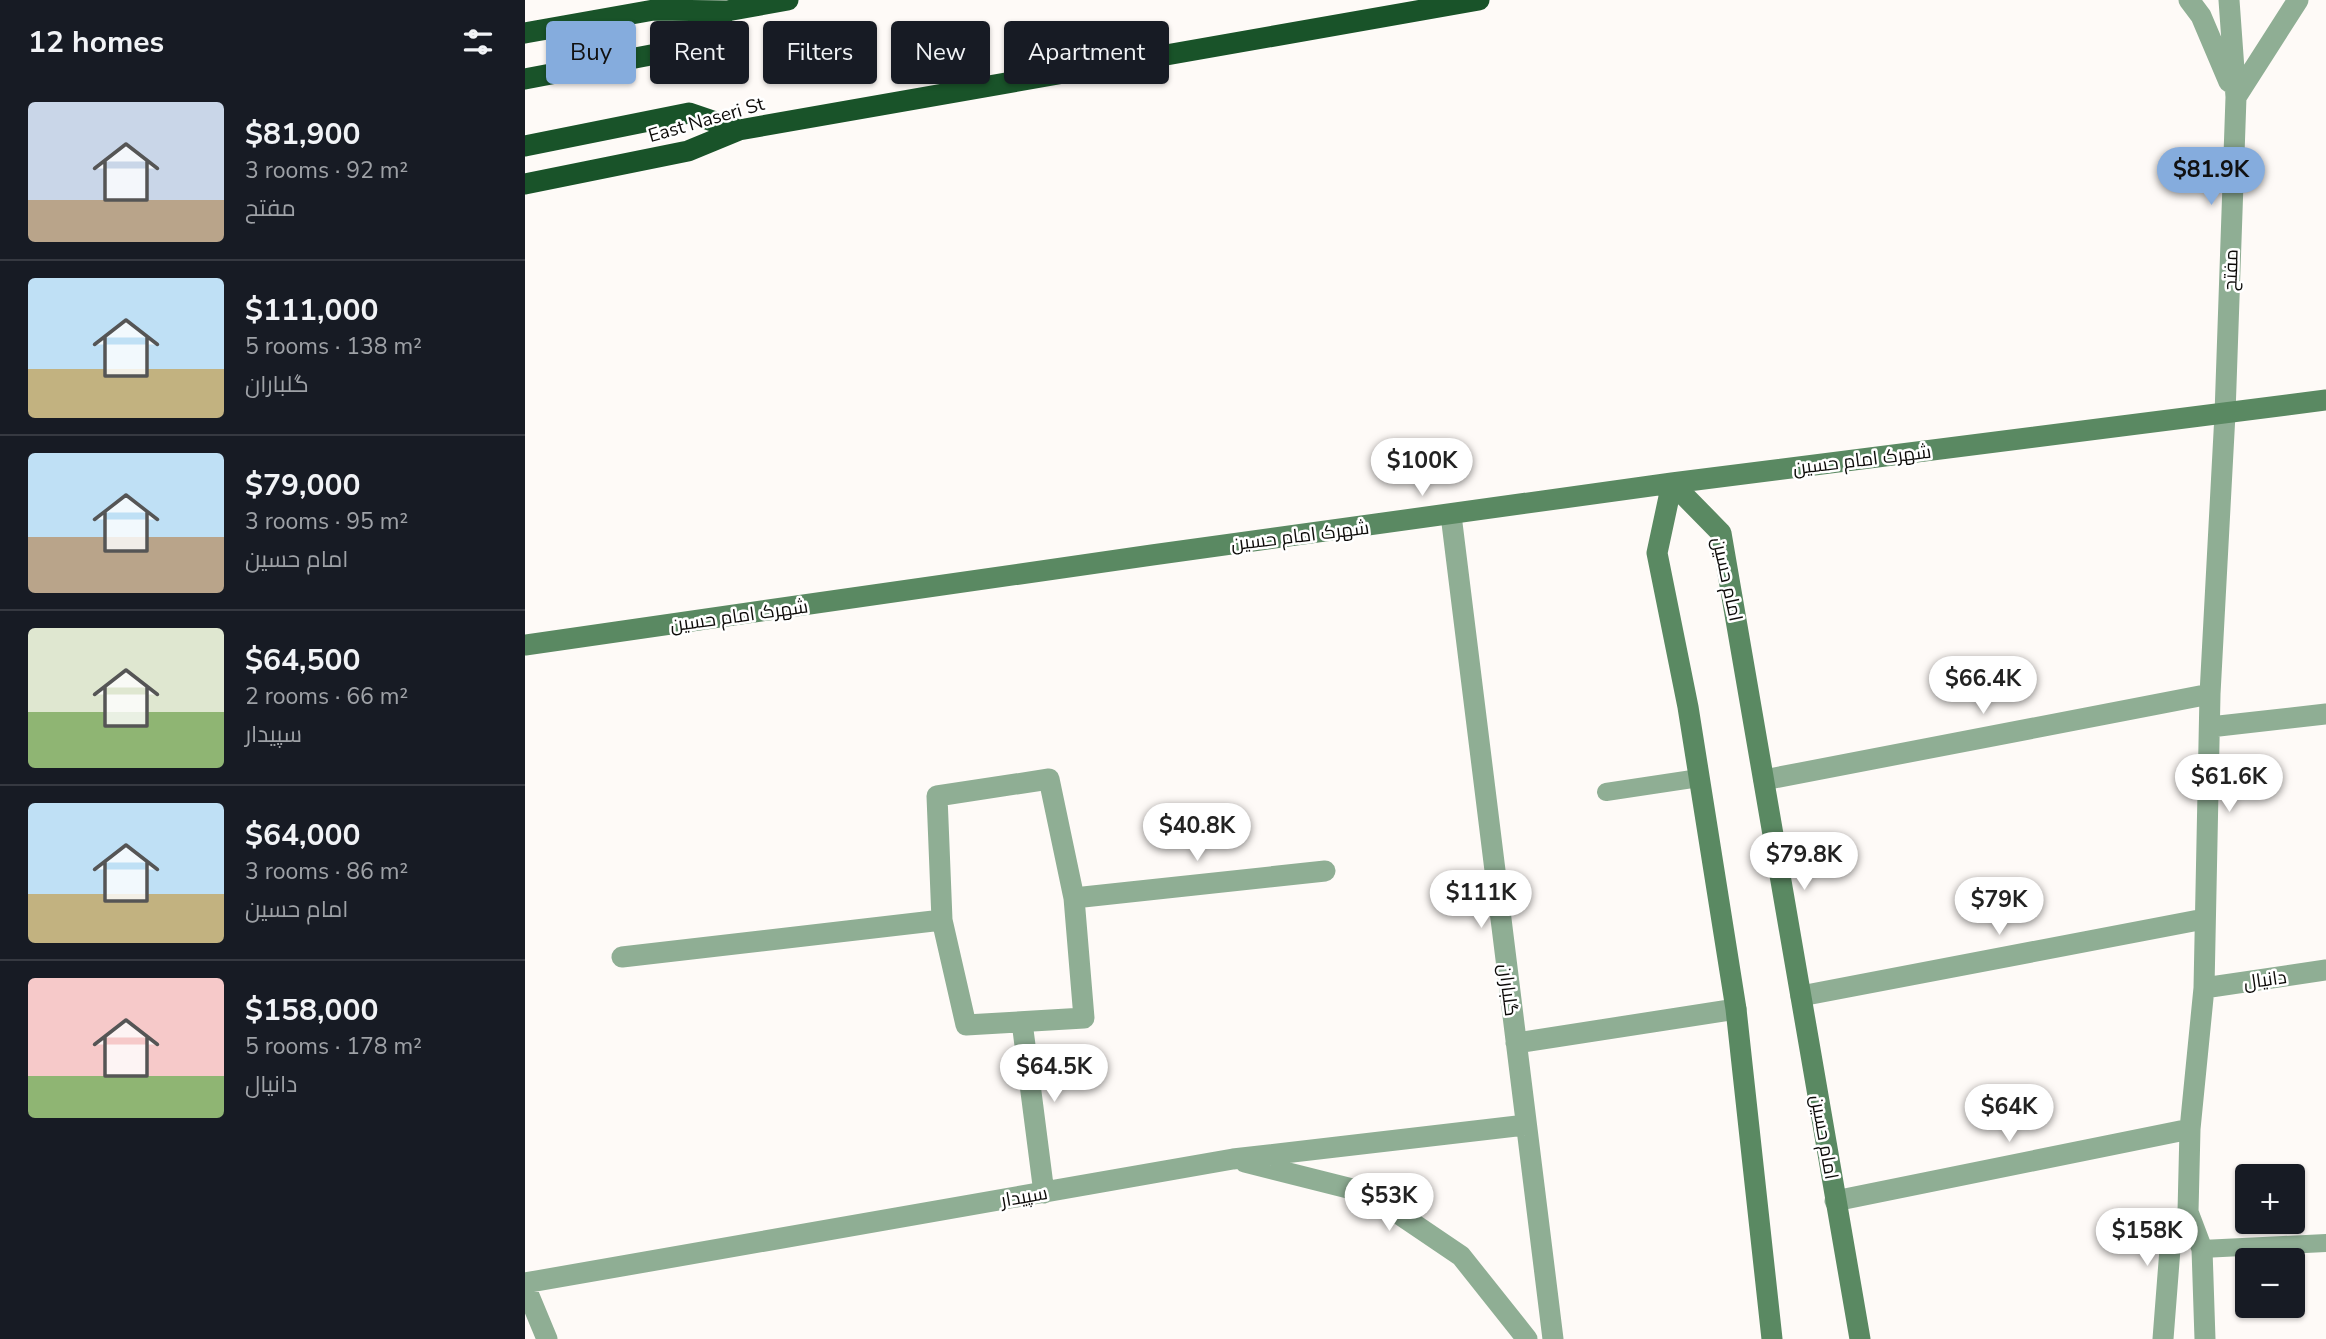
<!DOCTYPE html>
<meta charset="utf-8">
<style>
body{margin:0;font-family:"Nunito Sans",Cairo,sans-serif;background:#20242c;color:#f1f3f6;height:100vh;display:flex;flex-direction:column;font-size:26px;white-space:nowrap}
*{box-sizing:border-box;margin:0}
p{font-size:23px;color:#9ea1a6}
.icon{flex:none;width:38px;height:38px;fill:none;stroke:currentColor;stroke-width:2;stroke-linecap:round;stroke-linejoin:round}
.map{position:relative;flex:1;overflow:hidden}
.panel{display:flex;flex-direction:column;background:#171b24;width:525px}
.panel>*{flex:none}
.top-card{position:absolute;left:21px;top:21px;width:665px;height:63px;display:flex;gap:14px}
.tools{position:absolute;left:1710px;top:1164px;display:grid;gap:14px}
.tools a{display:grid;place-items:center;width:70px;height:70px;border-radius:7px;background:#171b24;box-shadow:0 2px 5px #0004;font-size:35px}
.price{position:absolute;translate:-50% -60px;padding:0 16px;border-radius:24px;background:#fff;color:#222;font-size:23px;line-height:46px;filter:drop-shadow(0 2px 4px #0008)}
.price::after{content:'';position:absolute;left:50%;top:42px;width:21px;height:16px;margin-left:-10px;background:inherit;clip-path:polygon(0 0,100% 0,50% 100%)}
.price.active{background:#85acdd;color:#111}
ul{padding:0;list-style:none}
li{display:flex;align-items:center;gap:21px;height:175px;padding:0 28px}
li+li{border-top:2px solid #363941}
li span{display:grid;place-items:center;flex:none;width:196px;height:140px;border-radius:7px;color:#555}
li>.icon{margin-inline-start:auto}
span .icon{width:84px;height:84px;fill:#fffc;stroke-width:1}
li b{font-size:30px}
h2{display:flex;justify-content:space-between;align-items:center;height:84px;padding:0 28px;font-size:30px}
.tag{padding:0 24px;border-radius:7px;background:#171b24;box-shadow:0 2px 5px #0004;font-size:24px;line-height:63px}
.tag.active{background:#85acdd;color:#111}
main{display:flex;flex:1;min-height:0}
.map>svg:first-child{display:block}
</style>
<main>
<section class="panel">
<h2>12 homes<svg class="icon" aria-label="filters" viewBox="0 0 24 24"><path d="M4 7h16M4 17h16"/><circle cx="9" cy="7" r="2"/><circle cx="15" cy="17" r="2"/></svg></h2>
<ul>
<li><span style="background:linear-gradient(#c9d6e8 70%,#b9a48a 0)"><svg class="icon" aria-label="home" viewBox="0 0 24 24"><path d="M3 11l9-7 9 7M6 9v11h12V9"/></svg></span><div><b>$81,900</b><p>3 rooms · 92 m²</p><p>مفتح</p></div></li>
<li><span style="background:linear-gradient(#bfe0f5 65%,#c2b280 0)"><svg class="icon" aria-label="home" viewBox="0 0 24 24"><path d="M3 11l9-7 9 7M6 9v11h12V9"/></svg></span><div><b>$111,000</b><p>5 rooms · 138 m²</p><p>گلباران</p></div></li>
<li><span style="background:linear-gradient(#bfe0f5 60%,#b9a48a 0)"><svg class="icon" aria-label="home" viewBox="0 0 24 24"><path d="M3 11l9-7 9 7M6 9v11h12V9"/></svg></span><div><b>$79,000</b><p>3 rooms · 95 m²</p><p>امام حسین</p></div></li>
<li><span style="background:linear-gradient(#dfe7d0 60%,#8fb573 0)"><svg class="icon" aria-label="home" viewBox="0 0 24 24"><path d="M3 11l9-7 9 7M6 9v11h12V9"/></svg></span><div><b>$64,500</b><p>2 rooms · 66 m²</p><p>سپیدار</p></div></li>
<li><span style="background:linear-gradient(#bfe0f5 65%,#c2b280 0)"><svg class="icon" aria-label="home" viewBox="0 0 24 24"><path d="M3 11l9-7 9 7M6 9v11h12V9"/></svg></span><div><b>$64,000</b><p>3 rooms · 86 m²</p><p>امام حسین</p></div></li>
<li><span style="background:linear-gradient(#f6c9c9 70%,#8fb573 0)"><svg class="icon" aria-label="home" viewBox="0 0 24 24"><path d="M3 11l9-7 9 7M6 9v11h12V9"/></svg></span><div><b>$158,000</b><p>5 rooms · 178 m²</p><p>دانیال</p></div></li>
</ul>
</section>
<div class="map">
<svg width="1801" height="1339" viewBox="0 0 1801 1339">
<rect width="100%" height="100%" fill="#fefaf7"/>
<g fill="none" stroke-linecap="round" stroke-linejoin="round">
<path stroke="#8fae94" stroke-width="18" d="M1081,792L1174,778
M1677,1249L1801,1243"/>
<path stroke="#8fae94" stroke-width="21" d="M1664,0L1676,16L1704,82
M1711,97L1773,0
M926,515L1028,1339
M1685,727L1801,714
M1239,780L1685,694
M549,898L800,871
M97,957L417,920L441,1025L559,1018L549,898L524,779L412,796L417,920
M1679,988L1801,970
M1276,996L1679,919
M497,1022L519,1193
M991,1043L1211,1009
M720,1162L843,1193L936,1256L1002,1339
M1310,1201L1665,1129
M0,1283L708,1159L1001,1125
M0,1286L22,1339
M1638,1339L1645,1249L1663,1212
M1680,1339L1677,1249L1663,1212L1665,1129L1679,988L1685,694L1700,414L1711,97L1704,0"/>
<path stroke="#5a8962" stroke-width="21" d="M1147,483L1196,533L1335,1339
M1147,483L1132,553L1163,707L1211,1009L1247,1339
M0,645L627,555L1147,483L1801,400"/>
<path stroke="#195329" stroke-width="21" d="M0,33L129,10L202,11L263,0
M0,79L168,47L202,11
M0,146L164,113L214,130
M0,184L163,151L214,130L954,0"/>
</g>
<g text-anchor="middle" stroke-width="5" stroke-linejoin="round" paint-order="stroke">
<g font-size="19" fill="#0d0b09" stroke="#fff">
<text transform="translate(181 119) rotate(-16)" y="7">East Naseri St</text>
<text transform="translate(1705 270) rotate(-88)" y="7">مفتح</text>
<text transform="translate(1337 459) rotate(-7)" y="7">شهرک امام حسین</text>
<text transform="translate(775 535) rotate(-7)" y="7">شهرک امام حسین</text>
<text transform="translate(1203 579) rotate(78)" y="7">امام حسین</text>
<text transform="translate(214 615) rotate(-8)" y="7">شهرک امام حسین</text>
<text transform="translate(1740 979) rotate(-8)" y="7">دانیال</text>
<text transform="translate(984 990) rotate(83)" y="7">گلباران</text>
<text transform="translate(1300 1137) rotate(80)" y="7">امام حسین</text>
<text transform="translate(499 1196) rotate(-10)" y="7">سپیدار</text>
</g>
</g>
</svg>
<div class="tools">
<a>+</a>
<a>−</a>
</div>
<b class="price active" style="left:1686px;top:207px">$81.9K</b>
<b class="price" style="left:897px;top:498px">$100K</b>
<b class="price" style="left:1458px;top:716px">$66.4K</b>
<b class="price" style="left:1704px;top:814px">$61.6K</b>
<b class="price" style="left:672px;top:863px">$40.8K</b>
<b class="price" style="left:1279px;top:892px">$79.8K</b>
<b class="price" style="left:956px;top:930px">$111K</b>
<b class="price" style="left:1474px;top:937px">$79K</b>
<b class="price" style="left:529px;top:1104px">$64.5K</b>
<b class="price" style="left:1484px;top:1144px">$64K</b>
<b class="price" style="left:864px;top:1233px">$53K</b>
<b class="price" style="left:1622px;top:1268px">$158K</b>
<div class="top-card">
<a class="tag active">Buy</a>
<a class="tag">Rent</a>
<a class="tag">Filters</a>
<a class="tag">New</a>
<a class="tag">Apartment</a>
</div>
</div>
</main>
